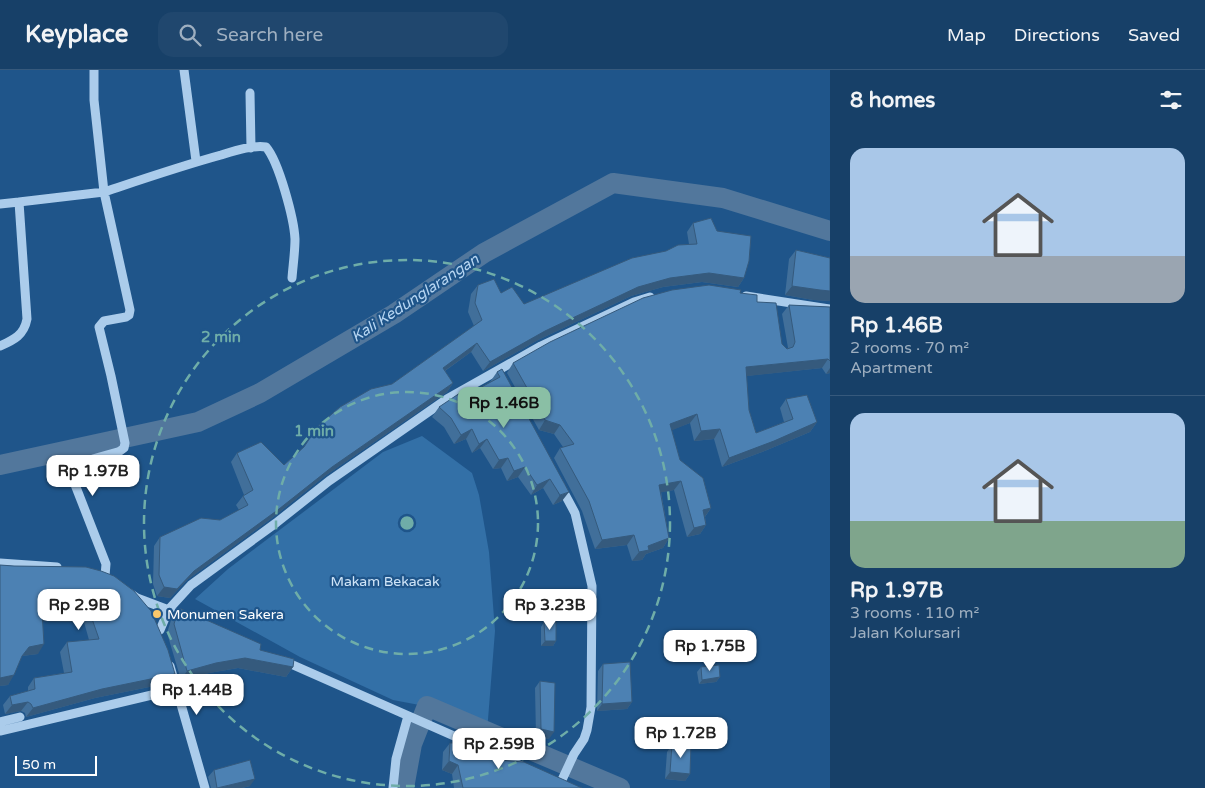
<!DOCTYPE html>
<meta charset="utf-8">
<style>
body{margin:0;font-family:"Varela Round",sans-serif;background:#20476e;color:#f1f3f6;height:100vh;display:flex;flex-direction:column;font-size:19px;white-space:nowrap}
*{box-sizing:border-box;margin:0}
p{font-size:16px;color:#9eafc0}
.icon{flex:none;width:28px;height:28px;fill:none;stroke:currentColor;stroke-width:2;stroke-linecap:round;stroke-linejoin:round}
.map{position:relative;flex:1;overflow:hidden}
.details{display:flex;flex-direction:column;background:#174068;width:375px}
.details>*{flex:none}
.scale{position:absolute;left:15px;bottom:12px;width:82px;box-sizing:border-box;padding-left:5px;border:2px solid #fff;border-top:0;font-size:14px;line-height:18px;white-space:nowrap;color:#fff;-webkit-text-stroke:4px #1f558a;paint-order:stroke}
.price{position:absolute;translate:-50% -42px;padding:0 11px;border-radius:10px;background:#fff;color:#222;font-size:16px;line-height:32px;filter:drop-shadow(0 1px 2px #0008)}
.price::after{content:'';position:absolute;left:50%;top:30px;width:15px;height:11px;margin-left:-8px;background:inherit;clip-path:polygon(0 0,100% 0,50% 100%)}
.price.active{background:#8abfa5;color:#111}
ul{padding:0;list-style:none}
li{display:grid;align-content:center;gap:10px;height:265px;padding:0 20px}
li+li{border-top:1px solid #36597c}
li span{display:grid;place-items:center;height:155px;border-radius:15px;color:#555}
li>.icon{margin-inline-start:auto}
span .icon{width:90px;height:90px;fill:#fffc;stroke-width:1}
li b{font-size:21px}
h2{display:flex;justify-content:space-between;align-items:center;height:60px;padding:0 20px;font-size:21px}
header{display:flex;align-items:center;gap:30px;box-sizing:border-box;height:70px;padding:0 25px;background:#174068;border-bottom:1px solid #36597c}
header strong{font-size:24px}
nav{display:flex;gap:28px;margin-inline-start:auto;font-size:18px}
.search{width:350px;height:45px;background:#20476e;display:flex;align-items:center;gap:12px;box-sizing:border-box;padding:0 18px;border-radius:15px;color:#9eafc0;font-size:19px}
main{display:flex;flex:1;min-height:0}
.map>svg:first-child{display:block}
</style>
<header>
<strong>Keyplace</strong>
<div class="search"><svg class="icon" aria-label="search" viewBox="0 0 24 24"><circle cx="10" cy="10" r="6"/><path d="M15 15l6 6"/></svg>Search here</div>
<nav><a>Map</a><a>Directions</a><a>Saved</a></nav>
</header>
<main>
<div class="map">
<svg width="830" height="718" viewBox="0 0 830 718">
<rect width="100%" height="100%" fill="#1f558a"/>
<path fill="#3370a7" d="M422,366L472,403L479,425L489,482L495,561L487,662L430,637L393,630L300,587L195,529L228,499L383,382Z"/>
<g fill="none" stroke-linecap="round" stroke-linejoin="round">
<path stroke="#52779c" stroke-width="20" d="M0,395L198,352L260,323L394,244L484,183L613,113L723,128L830,161
M404,718L412,674L427,636L620,718"/>
<path stroke="#abcceb" stroke-width="9" d="M184,0L196,91
M250,23L251,78
M0,134L19,132
M746,226L830,239
M0,276C14,270 24,265 27,249L19,132L104,122L94,30V0
M560,415L575,443L592,516L591,637L587,660L584,669L574,684L561,712
M0,493L57,497
M105,506L106,494L74,412C74,409 73,406 73,404C76,389 109,386 120,381L124,378L125,373L111,306L99,257L104,251L126,247L129,245L130,240L104,122C143,109 181,96 221,85C234,81 252,75 266,77C279,92 294,149 295,169C295,182 293,195 292,208
M131,524L137,528L174,542
M160,560L169,539L191,515L276,453L329,411L447,329L541,276L634,232L650,227
M284,591L522,696
M170,596L205,718
M0,652L20,647
M0,661L177,619
M393,718L396,689L408,646"/>
</g>
<path fill="#416f9a" d="M693,153L717,161L744,208L738,217L702,212L663,217L631,226L538,270L483,301L471,282L445,301L453,313L447,322L325,406L272,448L187,510L170,528L157,526L153,514L154,476L160,467L220,450L239,440L236,435L243,426L244,425L231,392L237,383L284,395L303,378L318,356L392,314L474,256L468,242L471,224L478,215L501,223L524,234L666,181L689,174L687,162Z
M796,180L830,188V231L813,230L785,225L789,189Z
M740,223L757,232L782,274L787,279L788,278L782,244L789,235L830,237V303L826,304L822,298L746,306L749,340L756,363L784,352L780,338L786,329L817,352L810,362L767,380L722,397L714,369L694,371L690,353L671,360L680,390L711,438L705,447L706,455L700,464L687,467L674,420L661,422L669,468L663,478L646,484L642,490L632,491L627,475L595,479L582,441L554,388L560,378L563,377L554,364L539,360L507,303L513,293Z
M502,299L562,431L553,435L543,418L531,425L518,407L507,411L501,398L493,399L480,378L472,383L466,369L454,374L444,357L432,347L439,337L463,327L490,312L497,302Z
M0,495L14,496L86,497L175,604L169,613L95,628L26,647L25,643L21,641L5,644L3,635L10,626L28,621V617L34,608L64,603L60,582L67,572L89,570L84,552L42,551L38,584L22,586L8,615L0,616Z
M179,538L260,580L293,597L286,607L238,598L209,603L181,610L167,563L172,547Z
M544,552L556,571L553,576H541V557Z
M603,594L632,632L627,639L597,641L598,601Z
M701,597L720,607L716,612L699,614L697,602Z
M540,611L549,669L536,666L535,618Z
M450,673L498,690L582,718H454L452,704L442,700L443,682Z
M672,675L690,704L685,711L665,709L667,682Z
M214,700L250,716L242,718H211L208,707Z"/>
<path fill="#355a7d" d="M709,203L744,208L738,217L702,212L663,217L631,226L538,270L483,301L490,292L545,261L638,217L670,208Z
M792,216L830,221V231L813,230L785,225Z
M477,273L471,282L436,307L443,298Z
M828,289L822,298L739,307L746,297Z
M830,298V303L826,304Z
M453,313L447,322L325,406L272,448L187,510L170,528L157,526L164,517L194,501L332,397Z
M697,344L690,353L663,364L670,354Z
M545,350L560,355L554,364L539,360Z
M817,352L810,362L767,380L722,397L729,388Z
M472,359L466,369L454,374L461,365Z
M720,359L714,369L694,371L701,361Z
M487,369L480,378L472,383L479,374Z
M508,388L501,398L493,399L499,390Z
M525,397L518,407L507,411L514,401Z
M550,409L543,418L531,425L537,415Z
M681,411L674,420L653,424L659,415Z
M569,422L562,431L553,435L560,425Z
M711,438L704,448L703,440Z
M706,455L700,464L687,467L694,458Z
M634,465L627,475L595,479L602,470Z
M669,468L663,478L646,484L642,490L632,491L639,482L648,476Z
M42,542L90,543L84,552L35,551Z
M545,571H556L553,576H541Z
M44,574L38,584L22,586L29,577Z
M245,588L293,597L286,607L238,598L209,603L181,610L187,601L216,593Z
M175,604L169,613L95,628L26,647L33,638L102,619Z
M14,605L8,615L0,616V608Z
M720,607L716,612L699,614L702,610Z
M28,632L21,641L5,644L12,635Z
M632,632L627,639L597,641L602,634Z
M541,659L554,662L549,669L536,666Z
M449,691L458,695L452,704L442,700Z
M670,702L690,704L685,711L665,709Z
M255,709L250,716L242,718H218Z"/>
<path fill="#4c81b3" stroke="#355a7d" d="M711,148L717,161L751,166L749,191L744,208L709,203L670,208L638,217L545,261L490,292L477,273L443,298L453,313L332,397L279,439L194,501L177,519L164,517L159,505L160,467L201,448L220,450L248,435L243,426L253,420L237,383L261,372L284,395L304,377L318,356L340,337L371,319L392,314L482,250L475,233L478,215L494,209L501,223L512,217L524,234L632,188L666,181L678,175L697,174L693,153Z
M796,180L830,188V221L820,220L792,216Z
M709,215L741,220L740,223L757,225V232L776,233L782,274L787,279L793,277L795,272L789,235L830,237V291L828,289L746,297L749,340L756,363L793,349L786,329L807,325L817,352L774,371L729,388L720,359L701,361L697,344L670,354L680,390L703,408L711,438L703,440L706,455L694,458L681,411L659,415L669,468L648,476L649,480L639,482L634,465L602,470L589,431L560,378L574,374L560,355L545,350L513,293L550,272L643,228L672,220Z
M502,299L569,422L560,425L550,409L537,415L525,397L514,401L508,388L499,390L487,369L479,374L472,359L461,365L451,348L439,337L460,323L463,327L500,307L497,302Z
M0,495L14,496L86,497L101,501L114,506L134,521L151,541L168,580L175,604L102,619L33,638L31,634L28,632L12,635L10,626L35,619L34,608L72,602L67,572L99,569L90,543L42,542L44,574L29,577L22,586L14,605L0,608Z
M179,538L261,574L260,580L294,589L293,597L245,588L216,593L187,601L174,554Z
M544,552H556V571H545Z
M630,592L632,632L602,634L603,594Z
M719,595L720,607L702,610L701,597Z
M540,611L555,613L554,662L541,659Z
M450,673H474L494,679L498,690L524,692L582,718H463L458,695L449,691Z
M691,674L690,704L670,702L672,675Z
M250,690L255,709L217,718L214,700Z"/>
<g fill="none" stroke="#6fada8" stroke-width="2.5" stroke-dasharray="9 6">
<circle cx="407" cy="453" r="131"/>
<circle cx="407" cy="453" r="263"/>
</g>
<circle fill="#f9c76b" stroke="#1f558a" stroke-width="2" cx="157" cy="544" r="5"/>
<g text-anchor="middle" stroke-width="4.5" stroke-linejoin="round" paint-order="stroke">
<g font-size="14" fill="#d0e5f8" stroke="#1f558a">
<text x="385" y="516">Makam Bekacak</text>
</g>
<g font-size="14" fill="#fff" stroke="#1f558a" text-anchor="start">
<text x="167" y="549">Monumen Sakera</text>
</g>
<g font-size="15" font-style="italic" fill="#b7d6f2" stroke="#1f558a">
<text transform="translate(415 228) rotate(-33)" y="5">Kali Kedunglarangan</text>
</g>
</g>
<circle cx="407" cy="453" r="8" fill="#6fada8" stroke="#1f558a" stroke-width="2.5"/>
<g font-size="15" text-anchor="middle" font-weight="bold" fill="#6fada8" stroke="#1f558a" stroke-width="4.5" stroke-linejoin="round" paint-order="stroke">
<text x="221" y="272">2 min</text>
<text x="314" y="366">1 min</text>
</g>
</svg>
<div class="scale">50 m</div>
<b class="price active" style="left:504px;top:359px">Rp 1.46B</b>
<b class="price" style="left:93px;top:427px">Rp 1.97B</b>
<b class="price" style="left:79px;top:561px">Rp 2.9B</b>
<b class="price" style="left:550px;top:561px">Rp 3.23B</b>
<b class="price" style="left:710px;top:602px">Rp 1.75B</b>
<b class="price" style="left:197px;top:646px">Rp 1.44B</b>
<b class="price" style="left:681px;top:689px">Rp 1.72B</b>
<b class="price" style="left:499px;top:700px">Rp 2.59B</b>
</div>
<section class="details">
<h2>8 homes<svg class="icon" aria-label="filters" viewBox="0 0 24 24"><path d="M4 7h16M4 17h16"/><circle cx="9" cy="7" r="2"/><circle cx="15" cy="17" r="2"/></svg></h2>
<ul>
<li><span style="background:linear-gradient(#a9c7e8 70%,#9aa5b1 0)"><svg class="icon" aria-label="home" viewBox="0 0 24 24"><path d="M3 11l9-7 9 7M6 9v11h12V9"/></svg></span><div><b>Rp 1.46B</b><p>2 rooms · 70 m²</p><p>Apartment</p></div></li>
<li><span style="background:linear-gradient(#a9c7e8 70%,#7fa58c 0)"><svg class="icon" aria-label="home" viewBox="0 0 24 24"><path d="M3 11l9-7 9 7M6 9v11h12V9"/></svg></span><div><b>Rp 1.97B</b><p>3 rooms · 110 m²</p><p>Jalan Kolursari</p></div></li>
</ul>
</section>
</main>
